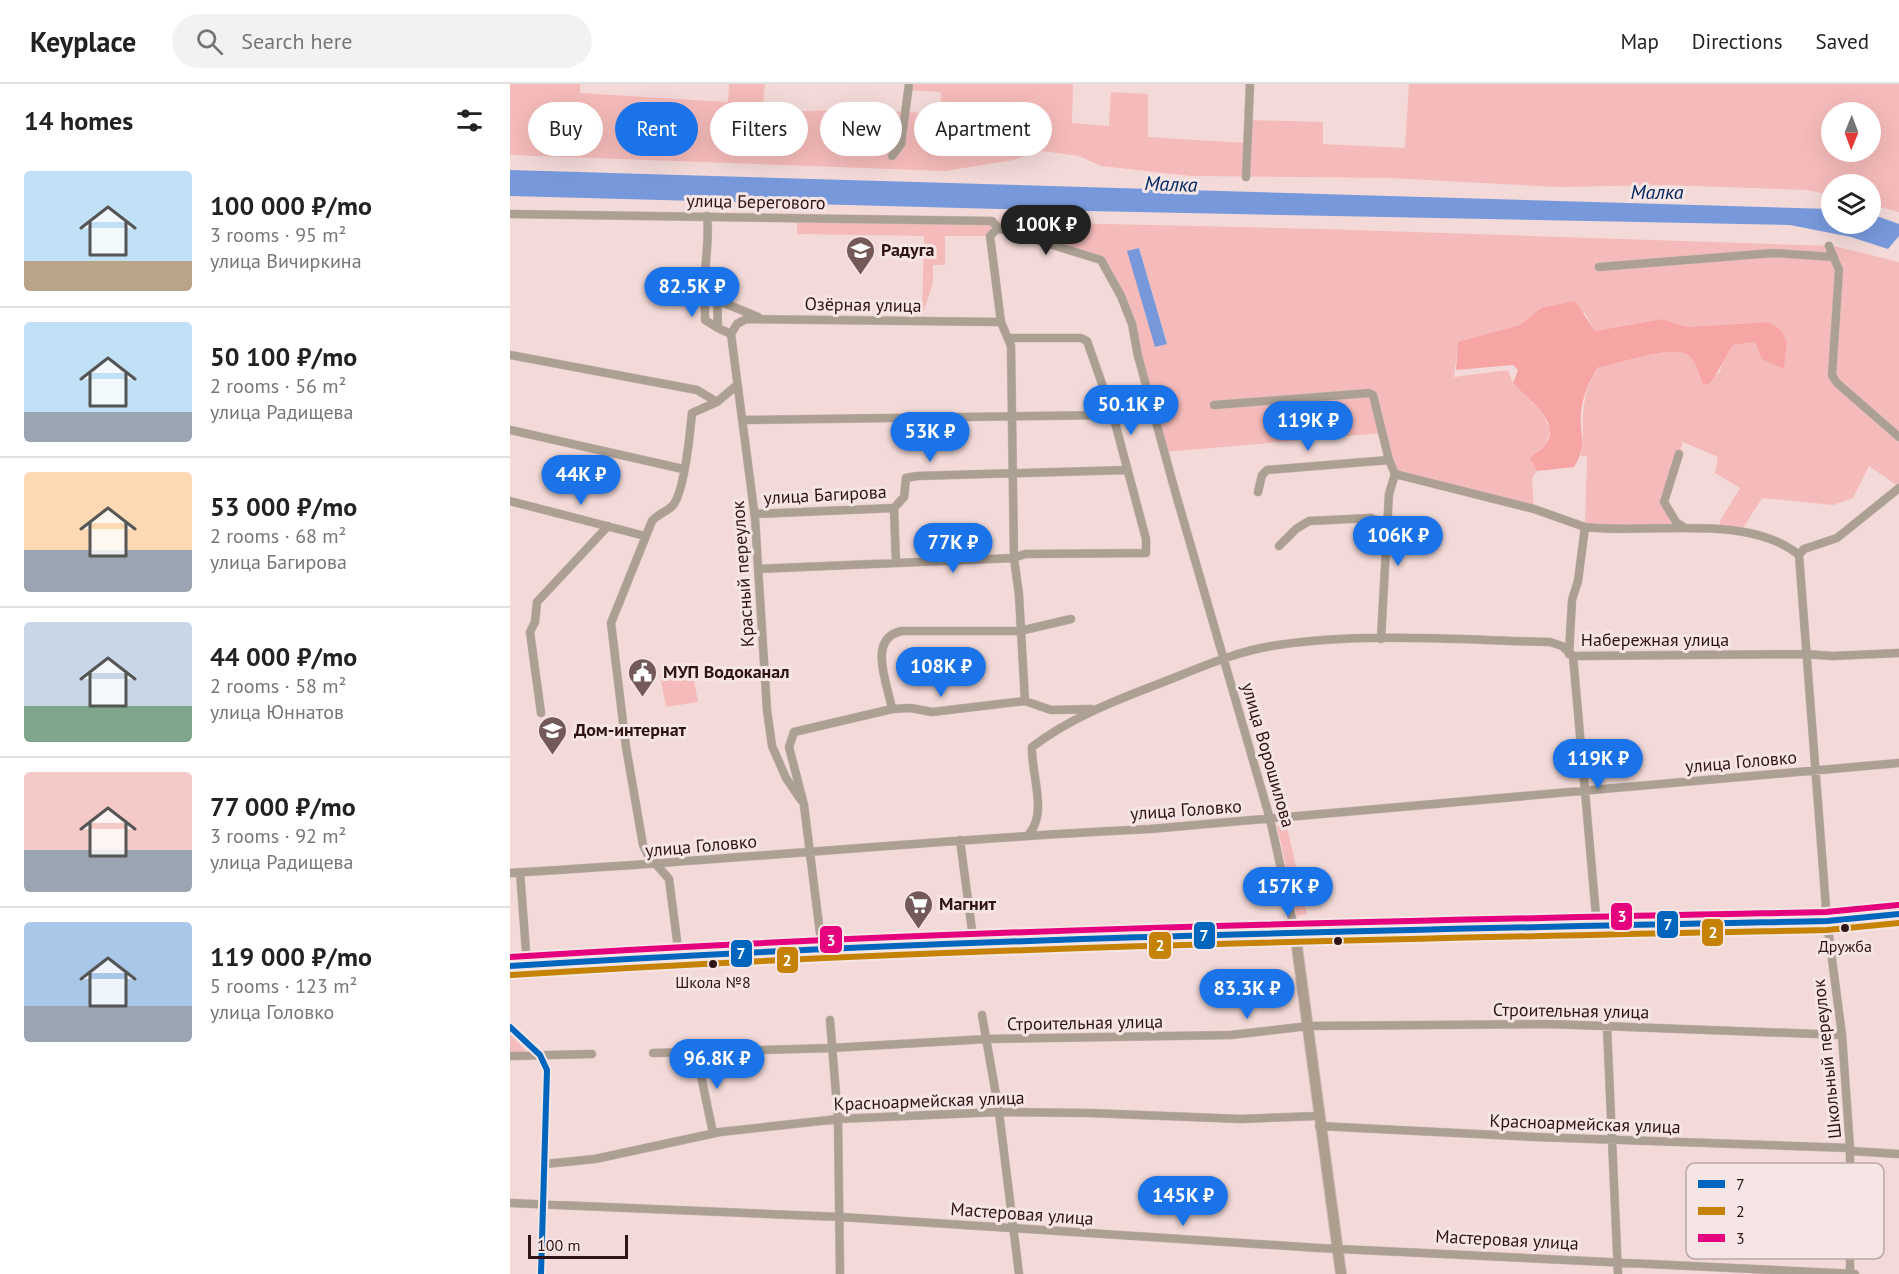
<!DOCTYPE html>
<meta charset="utf-8">
<style>
body{margin:0;font-family:"PT Sans",sans-serif;background:#f2f2f2;color:#222;height:100vh;display:flex;flex-direction:column;font-size:22px;white-space:nowrap}
*{box-sizing:border-box;margin:0}
p{font-size:20px;color:#767676}
.icon{flex:none;width:33px;height:33px;fill:none;stroke:currentColor;stroke-width:2;stroke-linecap:round;stroke-linejoin:round}
.map{position:relative;flex:1;overflow:hidden}
.details{display:flex;flex-direction:column;background:#fff;width:510px}
.details>*{flex:none}
.guide{position:absolute;left:18px;top:18px;width:570px;height:54px;display:flex;gap:12px}
.needle{width:39px;rotate:181deg}
.tools{position:absolute;left:1311px;top:18px;display:grid;gap:12px}
.tools a{display:grid;place-items:center;width:60px;height:60px;border-radius:50%;background:#fff;box-shadow:0 6px 24px #0002;font-size:30px}
.scale{position:absolute;left:18px;bottom:15px;width:100px;box-sizing:border-box;padding-left:6px;border:3px solid #301415;border-top:0;font-size:16px;line-height:21px;white-space:nowrap;color:#301415;-webkit-text-stroke:4px #f5e5e4;paint-order:stroke}
.price{position:absolute;translate:-50% -51px;padding:0 14px;border-radius:21px;background:#1a73e8;color:#fff;font-size:20px;line-height:39px;filter:drop-shadow(0 2px 3px #0008)}
.price::after{content:'';position:absolute;left:50%;top:36px;width:18px;height:14px;margin-left:-9px;background:inherit;clip-path:polygon(0 0,100% 0,50% 100%)}
.price.on{background:#222;color:#fff}
ul{padding:0;list-style:none}
li{display:flex;align-items:center;gap:18px;height:150px;padding:0 24px}
li+li{border-top:2px solid #e0e0e0}
li span{display:grid;place-items:center;flex:none;width:168px;height:120px;border-radius:6px;color:#555}
li>.icon{margin-inline-start:auto}
span .icon{width:72px;height:72px;fill:#fffc;stroke-width:1}
li b{font-size:26px}
h2{display:flex;justify-content:space-between;align-items:center;height:72px;padding:0 24px;font-size:26px}
.chip{padding:0 21px;border-radius:27px;background:#fff;box-shadow:0 6px 24px #0002;font-size:21px;line-height:54px}
.chip.on{background:#1a73e8;color:#fff}
header{display:flex;align-items:center;gap:36px;box-sizing:border-box;height:84px;padding:0 30px;background:#fff;border-bottom:2px solid #e0e0e0}
header strong{font-size:28px}
nav{display:flex;gap:33px;margin-inline-start:auto;font-size:21px}
.search{width:420px;height:54px;background:#f2f2f2;display:flex;align-items:center;gap:15px;box-sizing:border-box;padding:0 21px;border-radius:33px;color:#767676;font-size:22px}
main{display:flex;flex:1;min-height:0}
.map>svg:first-child{display:block}
</style>
<header>
<strong>Keyplace</strong>
<div class="search"><svg class="icon" aria-label="search" viewBox="0 0 24 24"><circle cx="10" cy="10" r="6"/><path d="M15 15l6 6"/></svg>Search here</div>
<nav><a>Map</a><a>Directions</a><a>Saved</a></nav>
</header>
<main>
<section class="details">
<h2>14 homes<svg class="icon" aria-label="filters" viewBox="0 0 24 24"><path d="M4 7h16M4 17h16"/><circle cx="9" cy="7" r="2"/><circle cx="15" cy="17" r="2"/></svg></h2>
<ul>
<li><span style="background:linear-gradient(#bfe0f5 75%,#b9a48a 0)"><svg class="icon" aria-label="home" viewBox="0 0 24 24"><path d="M3 11l9-7 9 7M6 9v11h12V9"/></svg></span><div><b>100 000 ₽/mo</b><p>3 rooms · 95 m²</p><p>улица Вичиркина</p></div></li>
<li><span style="background:linear-gradient(#bfe0f5 75%,#9aa5b1 0)"><svg class="icon" aria-label="home" viewBox="0 0 24 24"><path d="M3 11l9-7 9 7M6 9v11h12V9"/></svg></span><div><b>50 100 ₽/mo</b><p>2 rooms · 56 m²</p><p>улица Радищева</p></div></li>
<li><span style="background:linear-gradient(#ffd9b3 65%,#9aa5b1 0)"><svg class="icon" aria-label="home" viewBox="0 0 24 24"><path d="M3 11l9-7 9 7M6 9v11h12V9"/></svg></span><div><b>53 000 ₽/mo</b><p>2 rooms · 68 m²</p><p>улица Багирова</p></div></li>
<li><span style="background:linear-gradient(#c9d6e8 70%,#7fa58c 0)"><svg class="icon" aria-label="home" viewBox="0 0 24 24"><path d="M3 11l9-7 9 7M6 9v11h12V9"/></svg></span><div><b>44 000 ₽/mo</b><p>2 rooms · 58 m²</p><p>улица Юннатов</p></div></li>
<li><span style="background:linear-gradient(#f6c9c9 65%,#9aa5b1 0)"><svg class="icon" aria-label="home" viewBox="0 0 24 24"><path d="M3 11l9-7 9 7M6 9v11h12V9"/></svg></span><div><b>77 000 ₽/mo</b><p>3 rooms · 92 m²</p><p>улица Радищева</p></div></li>
<li><span style="background:linear-gradient(#a9c7e8 70%,#9aa5b1 0)"><svg class="icon" aria-label="home" viewBox="0 0 24 24"><path d="M3 11l9-7 9 7M6 9v11h12V9"/></svg></span><div><b>119 000 ₽/mo</b><p>5 rooms · 123 m²</p><p>улица Головко</p></div></li>
</ul>
</section>
<div class="map">
<svg width="1389" height="1190" viewBox="0 0 1389 1190">
<rect width="100%" height="100%" fill="#f3dad8"/>
<path fill="#f5bbba" fill-rule="evenodd" d="M0,0H70V9L218,18L219,0H255L252,29L345,25L430,30L431,8L398,6L399,0H563L562,39L599,42L601,8L638,10V53L736,59L738,36L813,38V60L895,64L899,0H1389V128L1361,121L1360,100H1322L1321,111L1297,106L1155,101L1049,103L879,94L681,92L591,82L569,72L533,67L503,76L436,87L0,71ZM1322,28H1360V68H1322Z
M287,133L813,145L1324,162L1389,178V403L1359,382L1343,414L1323,421L1252,414L1231,447L1209,444L1210,437L1230,404L1205,389L1208,373L1173,358L1154,418L1175,444L1075,443L1077,372H1071C1076,334 1067,321 1087,284C1106,281 1163,260 1178,271C1186,277 1189,290 1192,299L1210,288L1212,277L1223,261L1245,258L1274,285L1277,259L1258,238L1177,243L1152,235L1085,247L1075,229L1031,224L1010,241L948,259L944,293L998,286L1003,299L1032,328L1040,346L1037,359L1021,374L1027,387L1022,394L1024,425L885,390L872,349L655,368L622,240L591,176L488,144L480,152H435V181H423V199L412,232L414,152L287,150ZM629,164L657,259L646,263L618,167Z
M182,585L188,618L156,623L150,591Z
M776,739L797,830L787,832L767,742Z
M0,950L17,968L0,969Z"/>
<path fill="#f7a4a5" d="M1065,217L1085,247L1152,235L1177,243L1258,238L1271,246L1277,259L1274,285L1252,275L1245,258L1223,261C1213,275 1209,289 1198,301L1192,299C1189,290 1186,277 1178,271C1163,260 1106,281 1087,284C1079,298 1073,312 1071,328C1069,351 1078,362 1064,383L1027,387L1020,374C1026,369 1035,363 1038,357C1048,334 1016,314 1003,299L1008,286L1003,281L946,286L948,258L1010,241L1031,224Z"/>
<path fill="#7799dc" d="M0,86L1321,125L1322,140H1360L1361,130L1389,140V152L1378,165L1341,153L1280,141L528,126L0,112Z
M629,164L657,260L645,263L617,167Z"/>
<g fill="none" stroke-linecap="round" stroke-linejoin="round">
<defs>
<path id="street" d="M382,72L391,60L399,0
M736,93L740,0
M0,130L482,137L488,144
M197,132C200,158 194,179 195,204L207,216L248,233
M488,144L591,176L611,212L622,240L628,272L665,407L760,735L785,848
M488,144L480,152L491,238L501,262L504,474L509,511L515,617
M1319,162L1329,186L1322,291L1327,299L1389,353
M1089,183L1263,169L1324,173
M195,204V236L208,244
M207,216L208,244L221,250
M221,250L245,434L257,626L262,662L276,694L291,716
M221,250L227,240L236,235L491,238
M0,271L187,306L207,318
M704,321L859,309L863,311L879,376L885,390
M234,336L603,331
M0,346L173,385
M1169,370L1154,418L1166,438L1175,444
M748,408L752,391L757,386L879,376
M0,417L135,452
M384,424L386,479
M245,430L384,424L394,413L396,394L407,392L617,386
M769,462L786,445L799,437L861,434L869,437L876,450
M1289,471L1317,837L1332,951L1340,1064V1190
M1289,471L1294,465L1327,454L1389,404
M249,485L504,474L515,470L636,469V455L603,331L577,257L571,254H500
M871,555L879,410L885,390L1024,425L1075,443
M1059,570L1062,516L1068,497L1075,443C1139,451 1237,428 1289,471
M1063,572L1087,843
M382,625C378,601 356,554 392,547H510L561,535
M31,629L20,548L25,538L27,518L98,442
M519,750C538,728 521,691 522,663C559,635 599,619 643,602C683,587 724,567 768,561C855,548 952,556 1040,558L1052,562L1063,572L1296,570L1322,572L1389,569
M450,756L464,861
M10,788L17,881
M0,789C214,777 426,755 640,745L1389,679
M312,865L294,721L279,663L284,648L382,625L401,624L422,628L515,617L541,626L581,625
M169,872L159,795L138,771L133,761L116,663L101,539L142,437C149,429 159,427 164,420C175,404 180,350 182,329L207,318L227,301
M472,931L489,1028L509,1190
M320,936L328,1035L330,1190
M0,943L30,971L37,986L31,1190
M1097,943L1108,1190
M186,968L203,1049
M143,969L321,964L477,955L721,951L798,942L1040,940L1332,951
M0,972L82,970
M809,1042L1025,1053L1340,1064
M1341,1067L1389,1070
M35,1080L85,1075L210,1048L328,1035L489,1028L580,1029L731,1035L808,1032
M0,1119L331,1133L809,1164L1345,1190"/>
<path id="secondary" d="M785,848L831,1190
M0,882L174,871L785,848L1317,837L1389,830"/>
</defs>
<use href="#street" stroke="#cdb8b7" stroke-width="9"/>
<use href="#secondary" stroke="#cdb8b7" stroke-width="12"/>
<use href="#street" stroke="#aca092" stroke-width="8"/>
<use href="#secondary" stroke="#ad9e8e" stroke-width="10"/>
<defs>
<path id="bus-1" d="M0,882C438,854 878,846 1317,837L1389,830
M0,943L30,971L37,986L31,1190"/>
<path id="bus-2" d="M1,891C439,863 878,855 1317,846L1389,839"/>
<path id="bus-3" d="M0,873C438,845 878,837 1316,828L1388,821"/>
</defs>
<use href="#bus-1" stroke="#f5e5e4" stroke-width="10"/>
<use href="#bus-2" stroke="#f5e5e4" stroke-width="10"/>
<use href="#bus-3" stroke="#f5e5e4" stroke-width="10"/>
<use href="#bus-1" stroke="#0065bd" stroke-width="6"/>
<use href="#bus-2" stroke="#c58205" stroke-width="6"/>
<use href="#bus-3" stroke="#e5007d" stroke-width="6"/>
</g>
<defs>
<symbol id="school-pin" viewBox="-11 -11 22 30"><path d="M0 17L-7.5 6A9.5 9.5 0 1 1 7.5 6Z" fill="#745959" stroke="#f5e5e4"/><path d="M0-5L7-2L0 1L-7-2ZM-4 1L0 2.5L4 1V4Q0 6-4 4Z" fill="#fff"/></symbol>
<symbol id="civic-pin" viewBox="-11 -11 22 30"><path d="M0 17L-7.5 6A9.5 9.5 0 1 1 7.5 6Z" fill="#745959" stroke="#f5e5e4"/><path d="M-.6-6.5H3V-4.5H.6V-3L4-1V1h2V6H-6V1h2V-1L-.6-3ZM-1.2 2.5V6h2.4V2.5Z" fill="#fff"/></symbol>
<symbol id="supermarket-pin" viewBox="-11 -11 22 30"><path d="M0 17L-7.5 6A9.5 9.5 0 1 1 7.5 6Z" fill="#745959" stroke="#f5e5e4"/><path d="M-6-5.5h2.5l.6 2H6L4.5 2H-2.5L-4.4-4H-6ZM-1.5 3.2a1.3 1.3 0 1 0 .1 0ZM3 3.2a1.3 1.3 0 1 0 .1 0Z" fill="#fff"/></symbol>
</defs>
<g fill-rule="evenodd">
<use href="#school-pin" x="334" y="150" width="33" height="45"/>
<use href="#civic-pin" x="116" y="572" width="33" height="45"/>
<use href="#school-pin" x="26" y="630" width="33" height="45"/>
<use href="#supermarket-pin" x="392" y="804" width="33" height="45"/>
</g>
<g fill="#301415" stroke="#f5e5e4" stroke-width="2">
<circle cx="1335" cy="844" r="5"/>
<circle cx="828" cy="857" r="5"/>
<circle cx="203" cy="880" r="5"/>
</g>
<g text-anchor="middle" stroke-width="6" stroke-linejoin="round" paint-order="stroke">
<g font-size="16" fill="#301415" stroke="#f5e5e4">
<text x="1335" y="868">Дружба</text>
<text x="203" y="904">Школа №8</text>
</g>
<g font-size="18" fill="#301415" stroke="#f5e5e4">
<text transform="translate(246 118) rotate(1)" y="6">улица Берегового</text>
<text transform="translate(353 221) rotate(1)" y="6">Озёрная улица</text>
<text transform="translate(315 411) rotate(-3)" y="6">улица Багирова</text>
<text transform="translate(233 490) rotate(-94)" y="6">Красный переулок</text>
<text x="1145" y="562">Набережная улица</text>
<text transform="translate(758 671) rotate(74)" y="6">улица Ворошилова</text>
<text transform="translate(1231 678) rotate(-5)" y="6">улица Головко</text>
<text transform="translate(676 726) rotate(-4)" y="6">улица Головко</text>
<text transform="translate(191 762) rotate(-5)" y="6">улица Головко</text>
<text transform="translate(1061 927) rotate(1)" y="6">Строительная улица</text>
<text transform="translate(575 939) rotate(-1)" y="6">Строительная улица</text>
<text transform="translate(1317 975) rotate(-96)" y="6">Школьный переулок</text>
<text transform="translate(419 1017) rotate(-2)" y="6">Красноармейская улица</text>
<text transform="translate(1075 1040) rotate(2)" y="6">Красноармейская улица</text>
<text transform="translate(512 1130) rotate(4)" y="6">Мастеровая улица</text>
<text transform="translate(997 1156) rotate(3)" y="6">Мастеровая улица</text>
</g>
<g font-size="18" font-weight="bold" fill="#301415" stroke="#f5e5e4" text-anchor="start">
<text x="371" y="172">Радуга</text>
<text x="153" y="594">МУП Водоканал</text>
<text x="64" y="652">Дом-интернат</text>
<text x="429" y="826">Магнит</text>
</g>
<g font-size="20" font-style="italic" fill="#012763" stroke="#f5e5e4">
<text transform="translate(661 100) rotate(2)" y="7">Малка</text>
<text x="1147" y="115">Малка</text>
</g>
</g>
<rect x="1176" y="1079" width="198" height="96" rx="9" fill="#f5e5e4" stroke="#baa6a6" stroke-width="1.5"/>
<rect x="1188" y="1096" width="27" height="8" fill="#0065bd"/>
<rect x="1188" y="1123" width="27" height="8" fill="#c58205"/>
<rect x="1188" y="1150" width="27" height="8" fill="#e5007d"/>
<g font-size="16" fill="#301415">
<text x="1226" y="1106">7</text>
<text x="1226" y="1133">2</text>
<text x="1226" y="1160">3</text>
</g>
<g stroke="#f5e5e4" stroke-width="2">
<rect x="1100" y="818" width="23" height="29" rx="6" fill="#e5007d"/>
<rect x="1146" y="826" width="23" height="29" rx="6" fill="#0065bd"/>
<rect x="1191" y="834" width="23" height="29" rx="6" fill="#c58205"/>
<rect x="683" y="837" width="23" height="29" rx="6" fill="#0065bd"/>
<rect x="309" y="841" width="24" height="29" rx="6" fill="#e5007d"/>
<rect x="638" y="847" width="24" height="29" rx="6" fill="#c58205"/>
<rect x="220" y="855" width="23" height="29" rx="6" fill="#0065bd"/>
<rect x="266" y="862" width="23" height="28" rx="6" fill="#c58205"/>
</g>
<g font-size="16" text-anchor="middle" font-weight="bold" fill="#fff">
<text x="1112" y="838">3</text>
<text x="1158" y="846">7</text>
<text x="1203" y="854">2</text>
<text x="694" y="857">7</text>
<text x="321" y="862">3</text>
<text x="650" y="867">2</text>
<text x="231" y="875">7</text>
<text x="277" y="882">2</text>
</g>
</svg>
<div class="tools">
<a><svg class="needle" viewBox="-14 -14 28 28"><path d="M0-13l5 13h-10z" fill="#e53935"/><path d="M0 13l5-13h-10z" fill="#767676"/></svg></a>
<a><svg class="icon" aria-label="layers" viewBox="0 0 24 24"><path d="M12 4l9 5-9 5-9-5zM3 14l9 5 9-5"/></svg></a>
</div>
<div class="scale">100 m</div>
<b class="price on" style="left:536px;top:172px">100K ₽</b>
<b class="price" style="left:182px;top:234px">82.5K ₽</b>
<b class="price" style="left:621px;top:352px">50.1K ₽</b>
<b class="price" style="left:798px;top:368px">119K ₽</b>
<b class="price" style="left:420px;top:379px">53K ₽</b>
<b class="price" style="left:71px;top:422px">44K ₽</b>
<b class="price" style="left:888px;top:483px">106K ₽</b>
<b class="price" style="left:443px;top:490px">77K ₽</b>
<b class="price" style="left:431px;top:614px">108K ₽</b>
<b class="price" style="left:1088px;top:706px">119K ₽</b>
<b class="price" style="left:778px;top:834px">157K ₽</b>
<b class="price" style="left:737px;top:936px">83.3K ₽</b>
<b class="price" style="left:207px;top:1006px">96.8K ₽</b>
<b class="price" style="left:673px;top:1143px">145K ₽</b>
<div class="guide">
<a class="chip">Buy</a>
<a class="chip on">Rent</a>
<a class="chip">Filters</a>
<a class="chip">New</a>
<a class="chip">Apartment</a>
</div>
</div>
</main>
